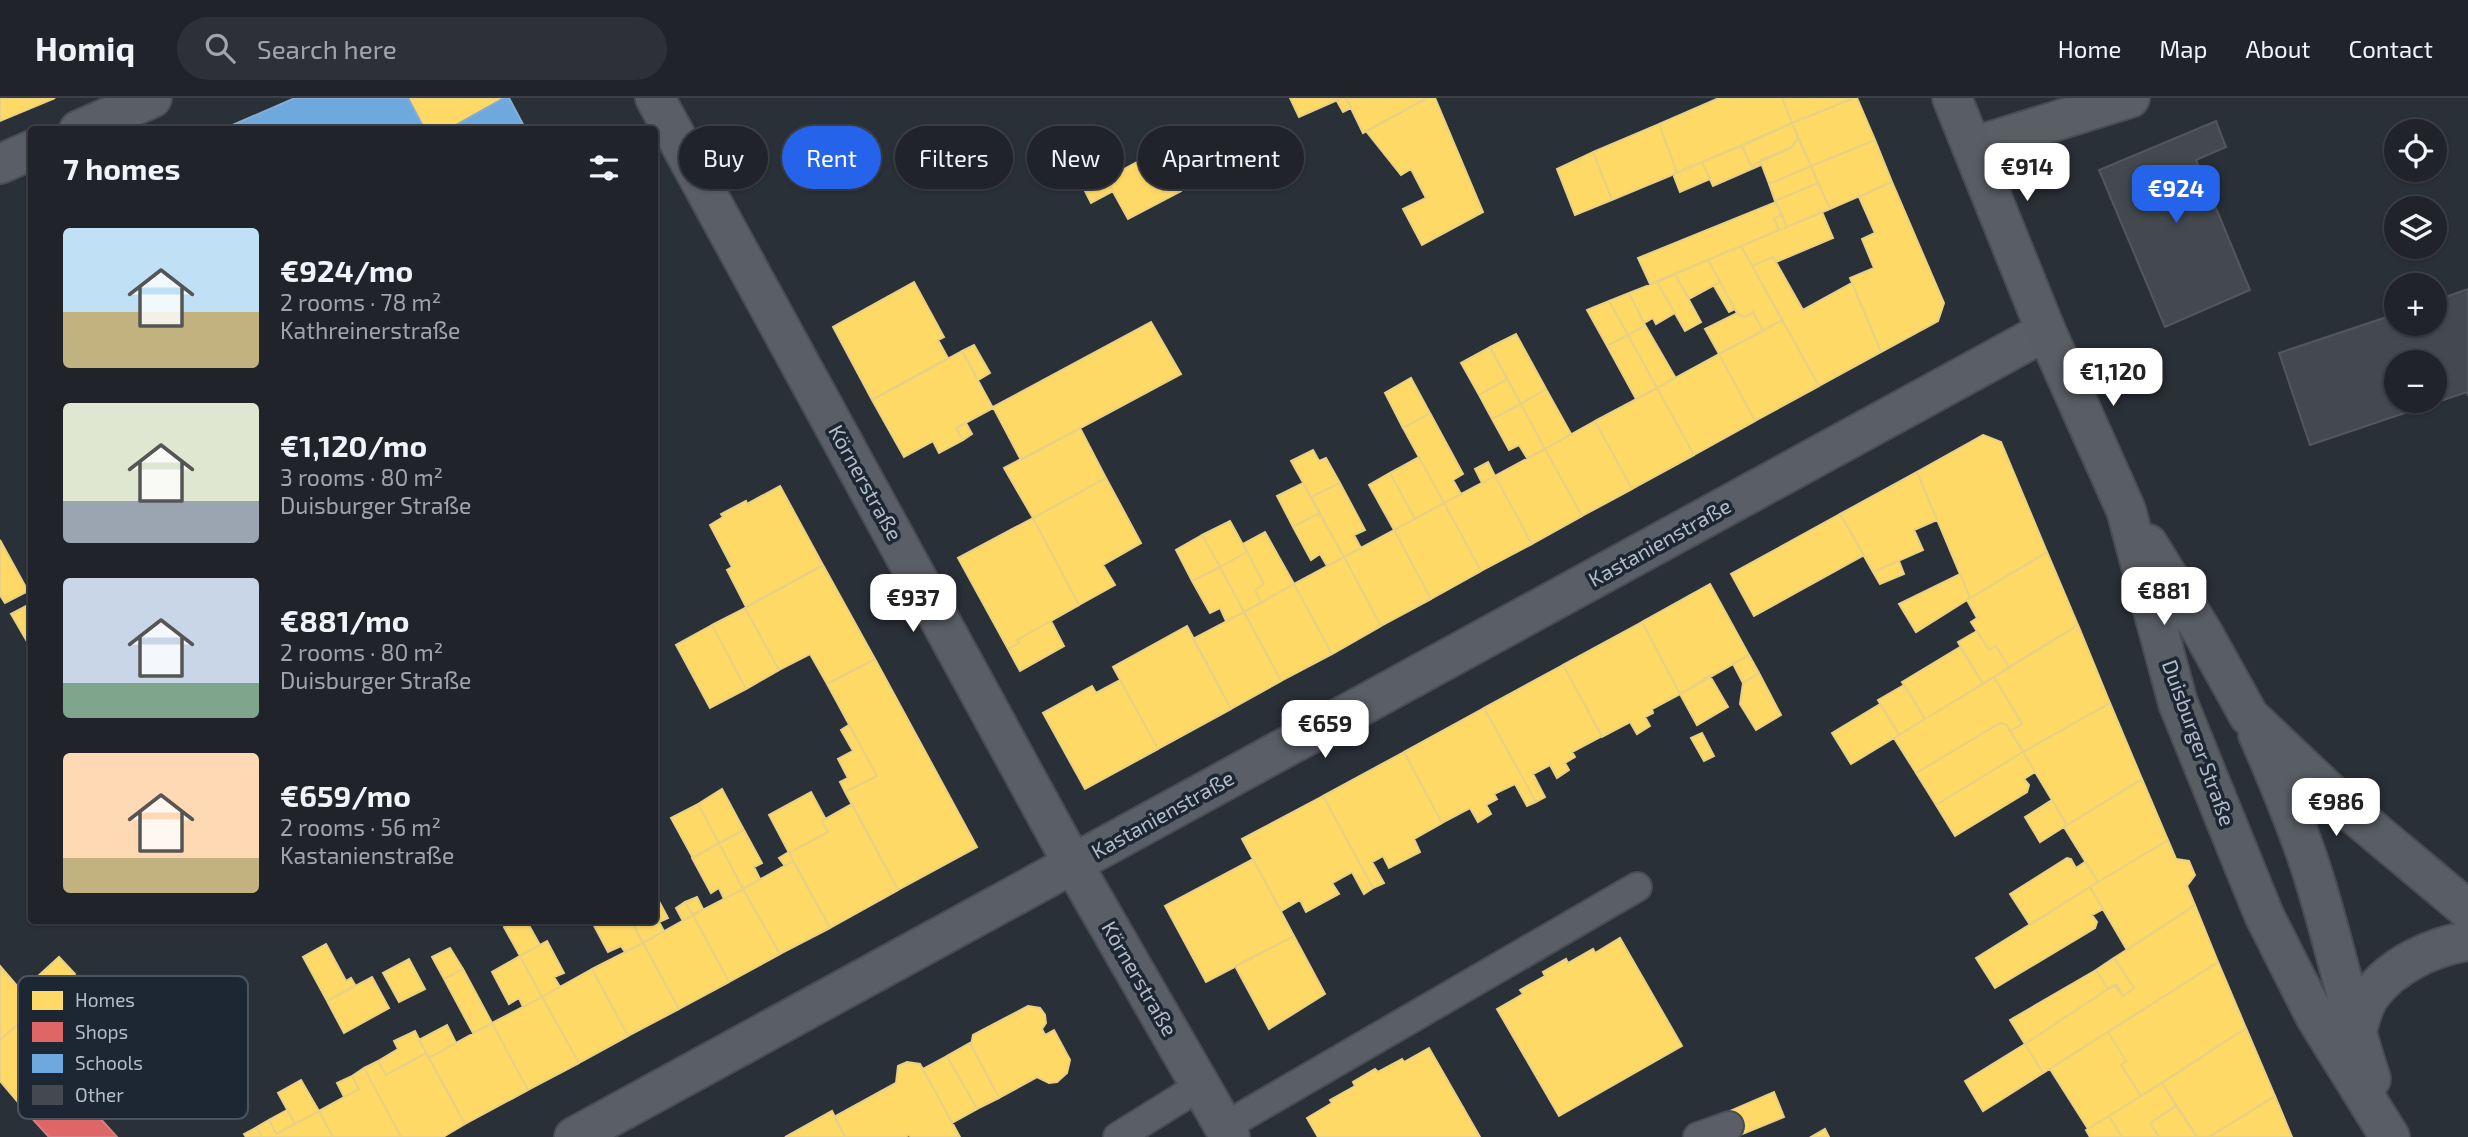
<!DOCTYPE html>
<meta charset="utf-8">
<style>
body{margin:0;font-family:"Exo 2",sans-serif;background:#2d3036;color:#f1f3f6;height:100vh;display:flex;flex-direction:column;font-size:26px;white-space:nowrap}
*{box-sizing:border-box;margin:0}
p{font-size:23px;color:#a2a4a8}
.icon{flex:none;width:38px;height:38px;fill:none;stroke:currentColor;stroke-width:2;stroke-linecap:round;stroke-linejoin:round}
.map{position:relative;flex:1;overflow:hidden}
.side{position:absolute;left:28px;top:28px;width:630px;height:798px;display:flex;flex-direction:column;background:#20242a;border-radius:7px;box-shadow:0 2px 5px #0004,0 0 0 2px #3d4147}
.side>*{flex:none}
.banner{position:absolute;left:679px;top:28px;width:665px;height:63px;display:flex;gap:14px}
.tools{position:absolute;left:2384px;top:21px;display:grid;gap:14px}
.tools a{display:grid;place-items:center;width:63px;height:63px;border-radius:50%;background:#20242a;box-shadow:0 2px 5px #0004,0 0 0 2px #3d4147;font-size:35px}
.price{position:absolute;translate:-50% -60px;padding:0 16px;border-radius:14px;background:#fff;color:#222;font-size:23px;line-height:46px;filter:drop-shadow(0 2px 4px #0008)}
.price::after{content:'';position:absolute;left:50%;top:42px;width:21px;height:16px;margin-left:-10px;background:inherit;clip-path:polygon(0 0,100% 0,50% 100%)}
.price.selected{background:#2563eb;color:#fff}
ul{padding:0;list-style:none}
li{display:flex;align-items:center;gap:21px;height:175px;padding:0 35px}
li span{display:grid;place-items:center;flex:none;width:196px;height:140px;border-radius:7px;color:#555}
li>.icon{margin-inline-start:auto}
span .icon{width:84px;height:84px;fill:#fffc;stroke-width:1}
li b{font-size:30px}
h2{display:flex;justify-content:space-between;align-items:center;height:84px;padding:0 35px;font-size:30px}
.tag{padding:0 24px;border-radius:32px;background:#20242a;box-shadow:0 2px 5px #0004,0 0 0 2px #3d4147;font-size:24px;line-height:63px}
.tag.selected{background:#2563eb;color:#fff}
header{display:flex;align-items:center;gap:42px;box-sizing:border-box;height:98px;padding:0 35px;background:#20242a;border-bottom:2px solid #3d4147}
header strong{font-size:33px}
nav{display:flex;gap:38px;margin-inline-start:auto;font-size:24px}
.search{width:490px;height:63px;background:#2d3036;display:flex;align-items:center;gap:18px;box-sizing:border-box;padding:0 24px;border-radius:38px;color:#a2a4a8;font-size:26px}
.map>svg:first-child{display:block}
</style>
<header>
<strong>Homiq</strong>
<div class="search"><svg class="icon" aria-label="search" viewBox="0 0 24 24"><circle cx="10" cy="10" r="6"/><path d="M15 15l6 6"/></svg>Search here</div>
<nav><a>Home</a><a>Map</a><a>About</a><a>Contact</a></nav>
</header>
<div class="map">
<svg width="2468" height="1039" viewBox="0 0 2468 1039">
<rect width="100%" height="100%" fill="#2a3038"/>
<path fill="#ffd966" stroke="#e8d084" stroke-width="2" d="M0,0H55L0,23Z
M408,0H504L447,32H425Z
M1290,0H1342L1299,19Z
M1342,0H1346L1351,10L1343,14L1337,3Z
M1346,0H1427L1363,35Z
M1427,0H1435L1483,114L1422,147L1403,111L1426,100L1411,71L1401,77L1366,33Z
M1719,0H1782L1792,25L1677,75L1659,26Z
M1782,0H1854L1792,25Z
M1854,0H1857L1875,42L1811,68L1792,25Z
M1792,25L1798,40L1791,50L1751,68L1742,48Z
M1659,26L1677,75L1612,102L1593,54Z
M1798,40L1811,68L1769,86L1760,62L1791,50Z
M1875,42L1892,84L1830,111L1811,68Z
M1742,48L1751,68L1760,64L1761,67L1713,88L1702,64Z
M1159,52L1181,93L1128,121L1106,81Z
M1593,54L1612,102L1575,117L1557,71Z
M1702,64L1710,81L1680,94L1673,76Z
M1811,68L1818,85L1775,103L1769,86Z
M1106,81L1113,93L1091,105L1084,91Z
M1892,84L1944,205L1938,223L1881,254L1850,180L1874,170L1862,141L1875,135L1859,99Z
M1818,85L1830,111L1787,129L1775,103Z
M1776,104L1782,117L1774,120L1779,132L1650,186L1638,160Z
M1822,114L1833,140L1776,164L1773,159L1752,168L1741,148Z
M1782,117L1787,129L1779,132L1774,120Z
M1741,148L1782,222L1763,233L1753,214L1745,219L1738,217L1708,162Z
M1773,159L1803,212L1852,185L1881,254L1819,288L1752,168Z
M1708,162L1720,184L1689,201L1675,176Z
M1675,176L1701,224L1685,233L1657,184Z
M914,184L944,239L938,242L948,260L872,302L833,229Z
M1657,184L1675,215L1656,226L1653,220L1644,225L1629,195Z
M1720,184L1735,211L1729,214L1714,188Z
M1629,195L1645,227L1628,237L1609,203Z
M1609,203L1628,237L1607,248L1587,212Z
M1753,214L1763,233L1719,256L1705,231L1737,215L1745,219Z
M1782,222L1819,288L1755,323L1719,256Z
M1151,224L1181,276L1021,362L993,309Z
M1645,227L1675,279L1657,290L1628,237Z
M1516,236L1546,291L1521,306L1490,249Z
M1628,237L1657,290L1636,301L1607,248Z
M974,247L990,275L978,282L962,253Z
M1490,249L1507,281L1479,297L1461,265Z
M962,253L993,310L956,330L963,342L939,355L933,343L904,359L872,302Z
M1719,256L1755,323L1694,357L1657,290Z
M1411,280L1430,315L1403,330L1385,295Z
M1507,281L1521,306L1492,321L1479,297Z
M1657,290L1694,357L1632,391L1595,323Z
M1546,291L1571,336L1545,351L1521,306Z
M1521,306L1545,351L1527,360L1519,347L1509,352L1492,321Z
M1430,315L1463,376L1453,382L1461,396L1444,405L1403,330Z
M1595,323L1632,391L1582,418L1545,351Z
M966,325L972,336L963,342L956,330Z
M1080,330L1106,380L1033,420L1004,370Z
M1983,337L2001,344L2047,454L1970,500L1917,374Z
M1545,351L1582,418L1532,446L1495,378Z
M1313,352L1319,363L1326,360L1340,385L1311,399L1291,363Z
M1419,359L1444,405L1415,421L1390,375Z
M1488,364L1495,378L1482,385L1475,371Z
M1917,374L1937,422L1914,432L1923,452L1873,474L1840,416Z
M1390,375L1415,421L1394,432L1369,387Z
M1495,378L1532,446L1481,473L1444,405Z
M1106,380L1141,445L1103,467L1115,487L1079,507L1033,420Z
M1303,385L1319,415L1293,429L1277,398Z
M1340,385L1365,432L1354,437L1361,450L1344,459L1311,399Z
M780,388L823,467L746,509L727,472L732,469L710,427L723,419L721,416L746,403L747,406Z
M1444,405L1481,473L1431,501L1394,432Z
M1319,415L1344,459L1327,468L1320,456L1311,462L1293,429Z
M1840,416L1864,457L1754,518L1731,476Z
M1033,420L1079,507L1017,542L1019,545L1008,551L958,460Z
M1230,423L1247,454L1220,469L1202,437Z
M1394,432L1431,501L1381,528L1344,459Z
M1265,434L1294,486L1261,505L1255,492L1264,486L1243,446Z
M1202,437L1220,469L1192,483L1176,452Z
M0,442L28,493L5,505L0,497Z
M1247,454L1264,486L1255,492L1261,505L1244,514L1220,469Z
M2047,454L2078,527L2009,569L1996,548L1989,552L1971,524L1977,520L1967,502Z
M1344,459L1381,528L1332,556L1294,486Z
M1899,463L1904,476L1880,486L1873,474Z
M823,467L875,561L827,586L810,556L779,572L745,510Z
M1220,469L1244,514L1226,523L1220,510L1210,515L1192,483Z
M1960,476L1970,500L1916,534L1899,506Z
M1294,486L1332,556L1281,583L1244,514Z
M1710,486L1749,557L1680,596L1642,524Z
M32,505V552L11,516Z
M745,510L779,572L746,591L712,527Z
M1244,514L1281,583L1231,611L1193,541Z
M1051,523L1064,548L1020,573L1008,551L1019,545L1017,542Z
M1642,524L1680,596L1652,611L1653,615L1645,619L1650,628L1637,636L1630,624L1602,639L1563,567Z
M712,527L746,591L710,610L676,547Z
M2078,527L2110,605L2023,654L2010,633L2022,626L1994,579Z
M1187,528L1231,611L1158,651L1113,569Z
M1977,533L1989,552L1996,548L2009,569L1983,586L1958,544Z
M1960,549L1983,586L1925,621L1902,584Z
M1749,557L1759,575L1743,585L1733,566Z
M875,561L977,749L898,792L845,694L877,678L827,586Z
M1563,567L1602,638L1572,654L1575,659L1565,665L1569,672L1557,680L1550,667L1533,676L1545,699L1536,704L1484,610Z
M1759,575L1781,617L1756,632L1740,606L1743,585Z
M1710,578L1728,609L1697,627L1680,596Z
M1994,579L2022,626L2010,633L2007,627L2000,625L1916,675L1894,640Z
M1120,582L1158,651L1085,691L1043,615L1092,588L1096,595Z
M1904,587L1925,621L1899,637L1878,602Z
M2110,605L2142,681L2067,727L2023,654Z
M1880,606L1899,637L1851,666L1832,635Z
M1484,610L1536,704L1527,708L1515,686L1494,696L1497,701L1486,707L1491,716L1478,724L1470,710L1442,725L1404,654Z
M2000,625L2007,627L2023,654L1936,707L1916,675Z
M849,627L877,678L845,694L840,684L848,680L838,661L853,653L841,632Z
M1702,635L1714,658L1704,663L1691,640Z
M1404,654L1442,725L1414,741L1420,754L1389,770L1383,758L1372,764L1384,785L1373,790L1323,698Z
M2023,654L2035,674L2024,681L2029,687L2027,694L1955,738L1936,707Z
M2142,681L2168,742L2098,784L2064,729Z
M722,691L744,732L719,745L698,706Z
M811,694L825,720L822,723L828,734L789,755L769,717Z
M1323,698L1373,790L1364,796L1352,774L1332,785L1339,796L1306,814L1300,802L1281,813L1242,741Z
M2052,702L2067,727L2040,744L2025,719Z
M698,706L719,745L693,760L671,720Z
M852,706L898,792L830,830L789,755L828,734L822,723Z
M744,732L762,765L754,769L760,781L743,791L719,745Z
M2168,742L2176,761L2189,763L2195,777L2187,788L2195,807L2127,852L2090,789Z
M719,745L743,791L724,801L719,790L711,795L692,760Z
M789,754L793,763L785,768L779,760Z
M2067,760L2071,761L2076,770L2085,764L2098,784L2030,827L2010,796Z
M1253,761L1294,838L1206,884L1165,808Z
M793,763L830,830L780,856L743,791Z
M2090,789L2103,811L2092,817L2097,824L2095,830L1995,890L1976,860Z
M743,791L780,856L729,884L693,817Z
M654,794L668,820L659,824L664,833L643,845L631,822H654Z
M697,799L703,811L693,817L685,804Z
M685,804L693,817L683,823L676,810Z
M2195,807L2218,864L2043,975L2025,946L2114,887L2123,898L2134,890L2114,860Z
M693,817L729,884L679,911L643,845Z
M516,822H526L540,847L520,858L504,829Z
M591,822H631L643,845L625,854L621,848L608,854Z
M1294,838L1325,896L1269,931L1235,868Z
M1620,840L1682,948L1559,1018L1497,911L1523,896L1520,892L1545,878L1543,874L1566,861L1568,865L1593,851L1595,855Z
M547,843L564,875L554,879L560,889L542,899L520,858Z
M643,845L679,911L628,938L592,871Z
M326,846L346,883L351,880L355,887L327,903L303,859Z
M450,850L463,871L444,881L432,859Z
M520,858L542,899L523,909L519,900L509,906L492,874Z
M59,859L75,876L53,896L37,879Z
M2114,860L2134,890L2123,898L2117,887L2108,891L2096,872Z
M409,861L425,891L399,904L383,875Z
M2218,864L2246,930L2141,998L2121,967L2126,963L2108,934Z
M0,868L36,910L0,942Z
M463,871L492,925L473,935L444,881Z
M592,871L628,938L579,965L542,899Z
M2096,872L2108,891L2025,946L2010,922Z
M372,879L389,910L344,935L327,903Z
M50,898L62,915L54,921L87,963L28,1016L0,983V942Z
M542,899L579,965L528,992L492,925Z
M1028,908L1040,910L1045,917L1046,925L1042,931L1045,937L1054,932L1070,962L1067,975L1057,984L1049,985L1037,979L999,1000L971,947L973,937Z
M492,925L528,992L465,1026L429,960Z
M447,927L456,945L429,960L419,942Z
M2246,930L2275,998L2209,1039H2197L2162,985Z
M415,933L426,955L386,977L378,963L398,951L394,943Z
M2108,934L2126,963L2121,967L2141,998L2088,1031L2050,971Z
M970,945L999,1000L977,1011L947,958Z
M2025,946L2043,975L1983,1013L1965,983Z
M1429,950L1480,1039H1318L1307,1020L1332,1005L1330,1002L1355,988L1353,984L1375,971L1378,974L1402,961L1404,964Z
M426,955L465,1026L443,1039H401L364,970L378,963L386,977Z
M947,958L977,1011L952,1025L923,971Z
M907,964L920,966L960,1039H911L909,1037L905,1039H845L834,1019L896,985L898,968Z
M364,970L401,1039H333L319,1013L359,991L352,978Z
M352,978L359,991L344,999L337,985Z
M301,982L319,1013L295,1026L278,995Z
M2162,985L2176,1008L2150,1025L2159,1039H2122L2109,1018Z
M1774,994L1784,1019L1740,1037L1730,1013Z
M2275,998L2292,1039H2209Z
M2176,1008L2197,1039H2159L2150,1025Z
M287,1012L295,1026L276,1036L269,1022Z
M319,1013L333,1039H262L257,1029L269,1022L276,1036Z
M832,1013L845,1039H785Z
M2109,1018L2122,1039H2090L2086,1032Z
M257,1029L262,1039H246L244,1036Z
M1825,1031L1829,1039H1811Z"/>
<path fill="#e06666" stroke="#d38084" stroke-width="2" d="M65,982L98,1018L117,1039H49L28,1016Z"/>
<path fill="#6fa8dc" stroke="#84aed6" stroke-width="2" d="M295,0H408L425,32H221Z
M504,0H509L526,32H447Z"/>
<path fill="#444950" stroke="#52575f" stroke-width="2" fill-rule="evenodd" d="M2216,23L2226,49L2196,62L2250,192L2165,229L2099,72Z
M2468,191V298L2467,294L2310,347L2279,255L2396,216V226H2434V203ZM2396,264H2434V303H2396Z"/>
<g fill="none" stroke-linecap="round" stroke-linejoin="round">
<defs>
<path id="lane" d="M1224,1029L1637,789
M1118,1039L1200,988
M1698,1039L1729,1028"/>
<path id="street" d="M655,0L1073,766L1230,1039
M79,32L152,0
M1972,49L2130,0
M0,66L32,52
M574,1039L2046,233"/>
<path id="secondary" d="M1952,0L2046,233L2126,412L2178,605L2264,817L2316,920L2390,1039
M2148,446L2203,535L2249,618L2344,708L2468,812
M2258,636C2279,684 2299,731 2314,780C2335,847 2349,915 2371,981
M2356,934C2360,923 2363,908 2370,898C2392,867 2432,849 2468,843"/>
</defs>
<use href="#lane" stroke="#484c53" stroke-width="32"/>
<use href="#street" stroke="#484c53" stroke-width="42"/>
<use href="#secondary" stroke="#484c53" stroke-width="42"/>
<use href="#lane" stroke="#5a5e66" stroke-width="28"/>
<use href="#street" stroke="#5a5e66" stroke-width="38"/>
<use href="#secondary" stroke="#595d64" stroke-width="38"/>
</g>
<g text-anchor="middle" stroke-width="7" stroke-linejoin="round" paint-order="stroke">
<g font-size="21" fill="#b4bcc9" stroke="#1d2633">
<text transform="translate(865 385) rotate(61)" y="7">Körnerstraße</text>
<text transform="translate(1660 445) rotate(-29)" y="7">Kastanienstraße</text>
<text transform="translate(2198 645) rotate(70)" y="7">Duisburger Straße</text>
<text transform="translate(1163 717) rotate(-29)" y="7">Kastanienstraße</text>
<text transform="translate(1139 881) rotate(60)" y="7">Körnerstraße</text>
</g>
</g>
<rect x="18" y="878" width="230" height="143" rx="10" fill="#1d2633" stroke="#4a5360" stroke-width="2"/>
<rect x="32" y="893" width="31" height="19" fill="#ffd966"/>
<rect x="32" y="924" width="31" height="20" fill="#e06666"/>
<rect x="32" y="956" width="31" height="19" fill="#6fa8dc"/>
<rect x="32" y="987" width="31" height="20" fill="#444950"/>
<g font-size="19" fill="#b4bcc9">
<text x="75" y="909">Homes</text>
<text x="75" y="941">Shops</text>
<text x="75" y="972">Schools</text>
<text x="75" y="1004">Other</text>
</g>
</svg>
<div class="tools">
<a><svg class="icon" aria-label="locate" viewBox="0 0 24 24"><circle cx="12" cy="12" r="6"/><path d="M12 2v4M12 18v4M2 12h4M18 12h4"/></svg></a>
<a><svg class="icon" aria-label="layers" viewBox="0 0 24 24"><path d="M12 4l9 5-9 5-9-5zM3 14l9 5 9-5"/></svg></a>
<a>+</a>
<a>−</a>
</div>
<b class="price" style="left:2027px;top:105px">€914</b>
<b class="price selected" style="left:2176px;top:127px">€924</b>
<b class="price" style="left:2113px;top:310px">€1,120</b>
<b class="price" style="left:2164px;top:529px">€881</b>
<b class="price" style="left:913px;top:536px">€937</b>
<b class="price" style="left:1325px;top:662px">€659</b>
<b class="price" style="left:2336px;top:740px">€986</b>
<div class="banner">
<a class="tag">Buy</a>
<a class="tag selected">Rent</a>
<a class="tag">Filters</a>
<a class="tag">New</a>
<a class="tag">Apartment</a>
</div>
<section class="side">
<h2>7 homes<svg class="icon" aria-label="filters" viewBox="0 0 24 24"><path d="M4 7h16M4 17h16"/><circle cx="9" cy="7" r="2"/><circle cx="15" cy="17" r="2"/></svg></h2>
<ul>
<li><span style="background:linear-gradient(#bfe0f5 60%,#c2b280 0)"><svg class="icon" aria-label="home" viewBox="0 0 24 24"><path d="M3 11l9-7 9 7M6 9v11h12V9"/></svg></span><div><b>€924/mo</b><p>2 rooms · 78 m²</p><p>Kathreinerstraße</p></div></li>
<li><span style="background:linear-gradient(#dfe7d0 70%,#9aa5b1 0)"><svg class="icon" aria-label="home" viewBox="0 0 24 24"><path d="M3 11l9-7 9 7M6 9v11h12V9"/></svg></span><div><b>€1,120/mo</b><p>3 rooms · 80 m²</p><p>Duisburger Straße</p></div></li>
<li><span style="background:linear-gradient(#c9d6e8 75%,#7fa58c 0)"><svg class="icon" aria-label="home" viewBox="0 0 24 24"><path d="M3 11l9-7 9 7M6 9v11h12V9"/></svg></span><div><b>€881/mo</b><p>2 rooms · 80 m²</p><p>Duisburger Straße</p></div></li>
<li><span style="background:linear-gradient(#ffd9b3 75%,#c2b280 0)"><svg class="icon" aria-label="home" viewBox="0 0 24 24"><path d="M3 11l9-7 9 7M6 9v11h12V9"/></svg></span><div><b>€659/mo</b><p>2 rooms · 56 m²</p><p>Kastanienstraße</p></div></li>
</ul>
</section>
</div>
